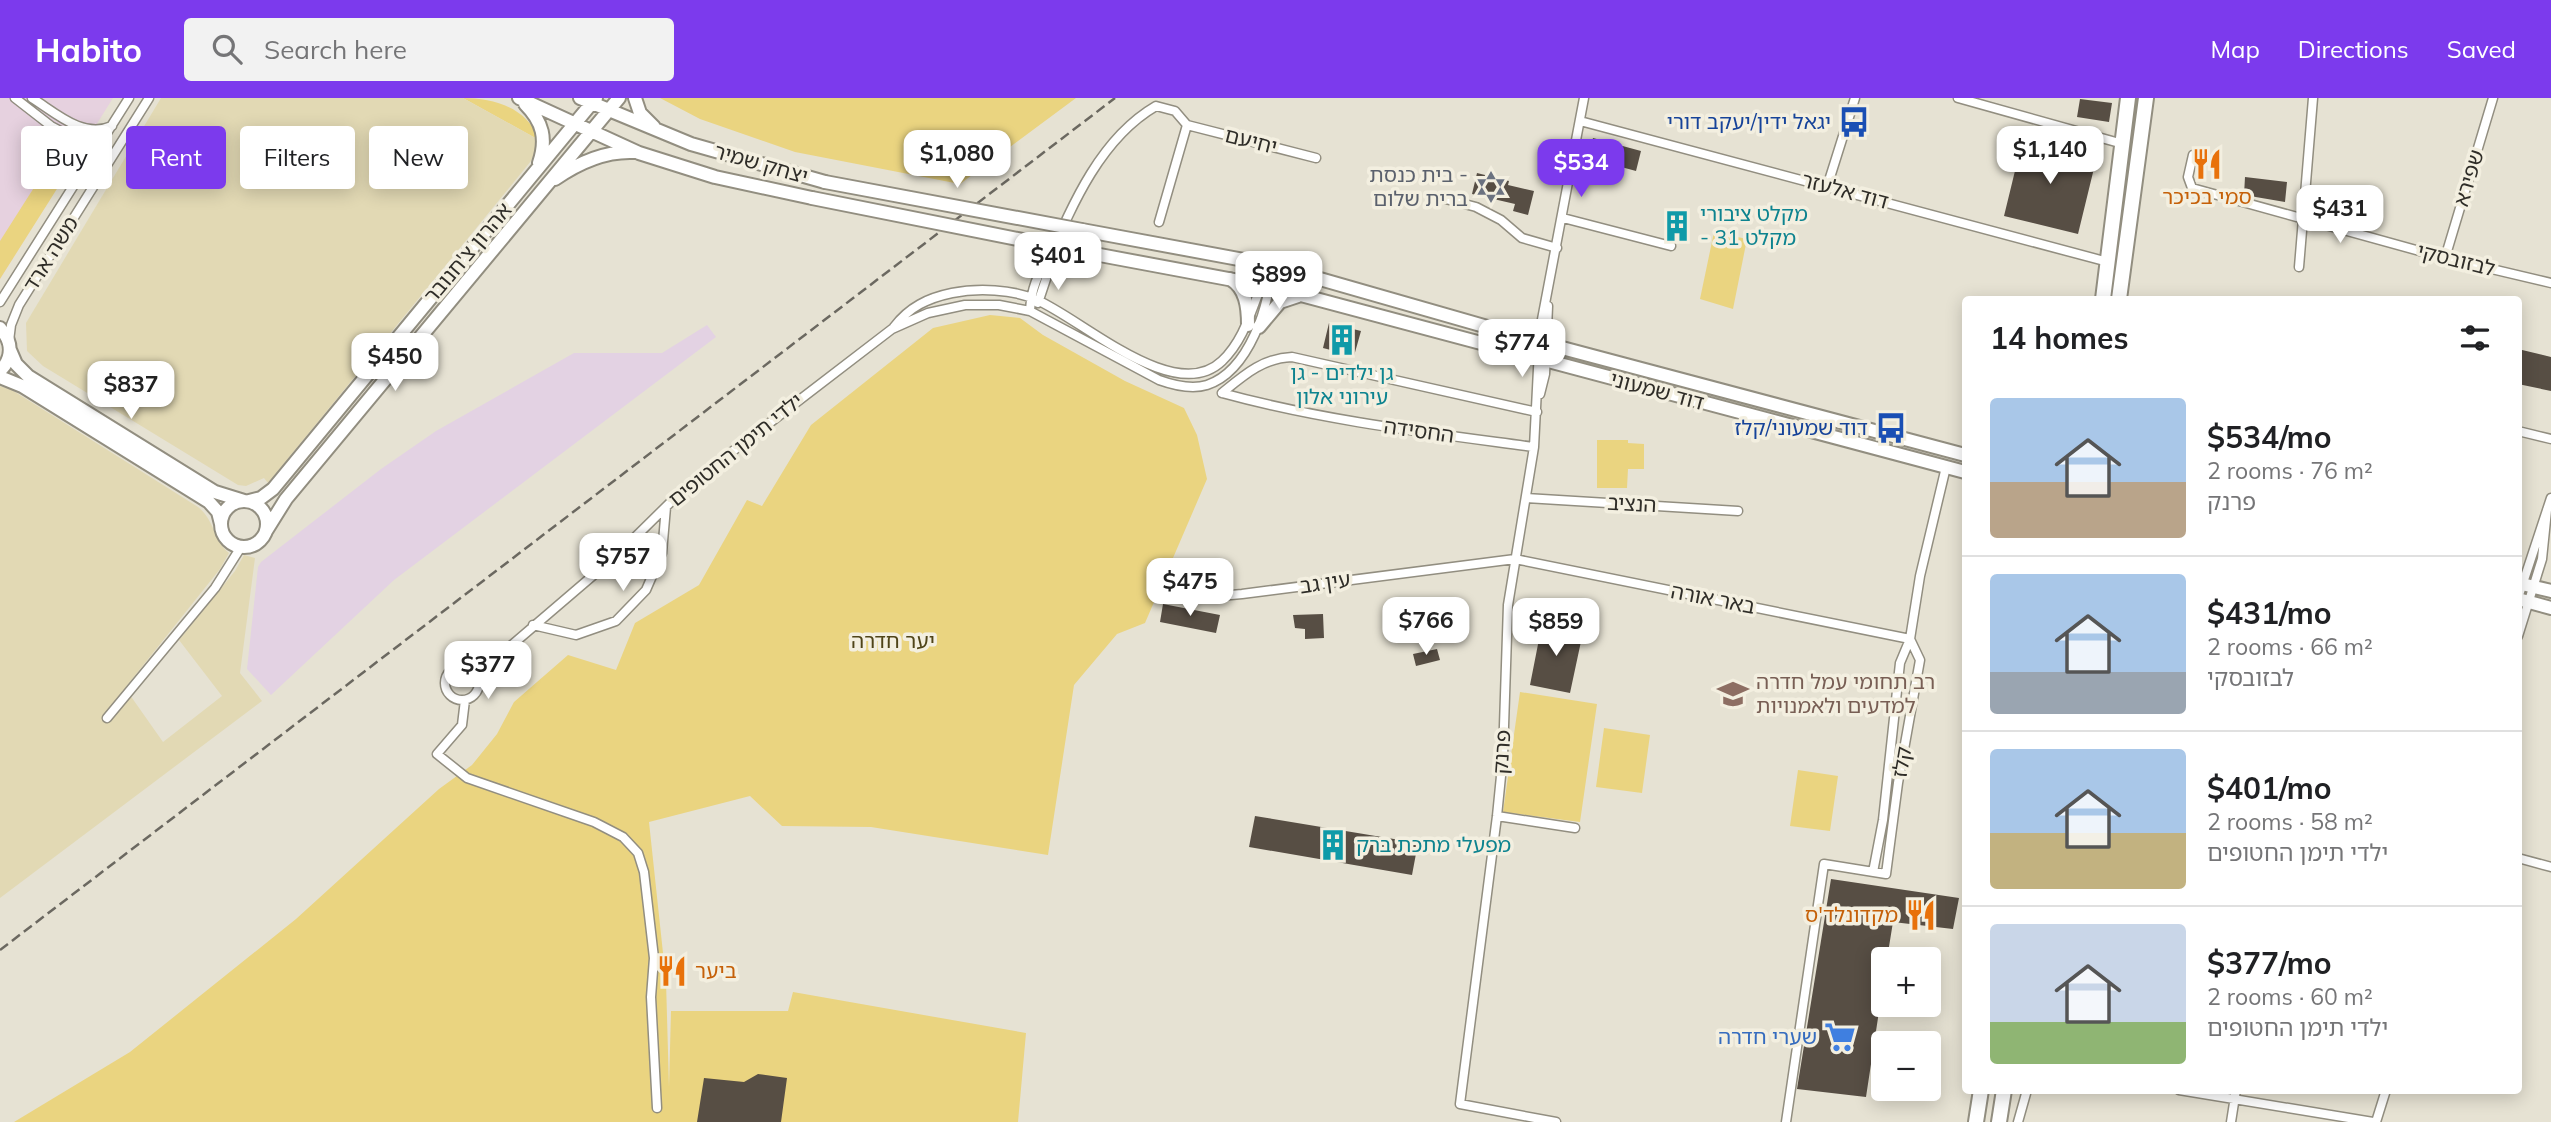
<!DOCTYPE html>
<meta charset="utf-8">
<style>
body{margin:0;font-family:Mulish,"Noto Sans Hebrew",sans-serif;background:#f2f2f2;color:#202124;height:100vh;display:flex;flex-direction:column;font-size:26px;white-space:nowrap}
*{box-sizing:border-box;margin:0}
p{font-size:23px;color:#757577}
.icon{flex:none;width:38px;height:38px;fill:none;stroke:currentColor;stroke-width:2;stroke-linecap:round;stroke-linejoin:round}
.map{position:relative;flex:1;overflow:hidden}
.side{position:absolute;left:1962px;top:198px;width:560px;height:798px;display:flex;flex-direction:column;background:#fff;border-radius:7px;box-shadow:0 4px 18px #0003}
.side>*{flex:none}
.banner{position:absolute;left:21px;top:28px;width:665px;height:63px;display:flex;gap:14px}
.fabs{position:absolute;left:1871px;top:849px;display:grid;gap:14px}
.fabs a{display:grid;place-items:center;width:70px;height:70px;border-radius:7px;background:#fff;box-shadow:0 4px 18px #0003;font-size:35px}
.price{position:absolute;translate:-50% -60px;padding:0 16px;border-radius:14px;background:#fff;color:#222;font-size:23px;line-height:46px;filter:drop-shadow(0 2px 4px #0008)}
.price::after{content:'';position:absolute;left:50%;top:42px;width:21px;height:16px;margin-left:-10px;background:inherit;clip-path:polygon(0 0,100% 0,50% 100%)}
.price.on{background:#7c3aed;color:#fff}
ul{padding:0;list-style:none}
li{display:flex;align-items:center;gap:21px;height:175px;padding:0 28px}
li+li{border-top:2px solid #e0e0e0}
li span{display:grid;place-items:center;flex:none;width:196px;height:140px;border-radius:7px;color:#555}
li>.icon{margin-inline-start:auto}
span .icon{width:84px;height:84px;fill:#fffc;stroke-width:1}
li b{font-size:30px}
h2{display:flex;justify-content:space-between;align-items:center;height:84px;padding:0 28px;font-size:30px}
.tag{padding:0 24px;border-radius:7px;background:#fff;box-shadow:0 4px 18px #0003;font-size:24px;line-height:63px}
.tag.on{background:#7c3aed;color:#fff}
header{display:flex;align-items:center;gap:42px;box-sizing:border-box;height:98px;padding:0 35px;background:#7c3aed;color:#fff}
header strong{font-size:33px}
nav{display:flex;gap:38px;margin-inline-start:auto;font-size:24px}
.search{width:490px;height:63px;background:#f2f2f2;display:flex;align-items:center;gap:18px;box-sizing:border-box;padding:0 24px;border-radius:7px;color:#757577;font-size:26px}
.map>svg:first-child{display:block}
</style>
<header>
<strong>Habito</strong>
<div class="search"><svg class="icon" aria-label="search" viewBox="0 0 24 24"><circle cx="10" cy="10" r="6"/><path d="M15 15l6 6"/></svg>Search here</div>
<nav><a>Map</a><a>Directions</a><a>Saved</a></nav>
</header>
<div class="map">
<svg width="2551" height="1024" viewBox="0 0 2551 1024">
<rect width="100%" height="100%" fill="#e6e2d3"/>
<path fill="#e6d1df" d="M0,0H113L0,181Z"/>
<path fill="#e3d2e3" d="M707,227L716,239L394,482L271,597L247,571L258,469L261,464L381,371L436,333L574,255H662Z"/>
<path fill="#ead480" d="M463,0C494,0 528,10 539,42Z
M660,0H1076L960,86L795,54L700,21Z
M74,54L79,56L0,181V143L56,55L69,62Z
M1714,134L1747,141L1733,211L1700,201Z
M990,217L1020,220L1043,237L1125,283L1184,310L1197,337L1207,381L1145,525L1117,536L1074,587L1048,757L871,729L782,728L750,698L649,724L666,883L669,989L671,913H788L793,894L1026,935L1018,1024H14L130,954L296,821L439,691L472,667L497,636L514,604L568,557L616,572L635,525L699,487L747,402L762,408L811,327L933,230Z
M1597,342H1628V345L1644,346V371H1628L1627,390H1597Z
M1520,594L1597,606L1580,724L1503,714Z
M1604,630L1650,637L1642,695L1596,689Z
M1798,672L1838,678L1830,733L1790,728Z"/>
<path fill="#e2d9b4" d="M161,0H463L539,42L531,63L268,385L264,380L246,388L238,387L43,268L27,253L26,225Z
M0,288L12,292L198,409C214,421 214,443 229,455L220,471L125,590L163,644L222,598L179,542L235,473L244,457L255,460L240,575L262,603L0,800Z"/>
<path fill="#574e44" d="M2080,1L2112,5L2109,24L2077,19Z
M1593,40L1641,53L1636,73L1588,60Z
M2023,40L2097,58L2078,136L2004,118Z
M1477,75L1509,83L1508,87L1534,93L1528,117L1513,113L1515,106L1472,96Z
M2245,79L2287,84L2285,104L2244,97Z
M1329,225L1361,233L1354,258L1323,250Z
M2518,251L2551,259V293L2518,286Z
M1163,506L1220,517L1216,535L1160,524Z
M1323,516L1324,540L1305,541V531L1295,530L1293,517Z
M1422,516L1425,531L1404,536L1400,523Z
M1542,526L1583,534L1570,595L1530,587Z
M1437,551L1440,562L1416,568L1413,556Z
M1255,718L1418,745L1412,777L1249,749Z
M1831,781L1959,800L1953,831L1893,824L1887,861H1883V887L1866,999L1797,991Z
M758,976L787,980L781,1024H697L704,980L744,984Z"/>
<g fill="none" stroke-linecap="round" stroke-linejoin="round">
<defs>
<path id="street" d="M15,0L51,28L85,46L90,54V62
M32,0C56,15 83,41 112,28
M1958,0L2123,46
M1580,23L2108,164
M2193,57L2188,79L2192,90L2445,160L2551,185
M1827,89L1855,0
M1438,99L1476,109L1501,122L1522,140L1557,150
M1563,120L1671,148
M1159,124L1187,27
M2445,160L2493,0
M2299,169L2313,0
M0,204L129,0
M1038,205L1049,172V161
M1030,213C1031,194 1037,175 1049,161C1073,105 1101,40 1156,8L1175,13L1187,27L1316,60
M894,229C909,209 928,200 952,195C977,190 1013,191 1037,202C1083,222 1175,308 1222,263C1249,237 1253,200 1270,169
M9,243L11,227L19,207L149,0
M1222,295C1244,277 1263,260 1292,259L1537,314
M1222,295C1324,323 1430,335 1534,349
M1540,296L1545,276L1548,208
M2518,333L2551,341
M1526,400L1738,413
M1176,491L1220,498L1242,496L1515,461L1910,541
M2518,500L2551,400
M533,527L576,537L616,523L646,492L662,455L666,409
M2518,538L2542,461L2547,412
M445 585a17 17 0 1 1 34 0a17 17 0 1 1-34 0Z
M479,581L493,563L617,457L686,389L892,231L928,215L965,207H999L1030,213L1159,282C1173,287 1191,292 1207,287C1249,273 1271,206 1271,167
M465,602L462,627L437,656L467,680L594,724L623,739L638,755L644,774L654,860L651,899L657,1010
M107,620L215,490L241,449
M1497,718L1575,730
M2518,760L2551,769
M1873,774L1883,722L1900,565L1910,541L1920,478L1946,369
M2179,992L2373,1024
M1556,1024L1460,1006L1497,718L1503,658L1508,507L1534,349L1540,232L1584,0
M1786,1024L1824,766L1886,776L1898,685L1920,562L1910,541
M2018,1024L2027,992
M2231,1024L2236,992
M2376,1024L2386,992"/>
<path id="secondary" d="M519,0L639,55L715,79L812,100
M580,0L691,46L825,84
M635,0L640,15L654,29
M525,6C543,24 547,41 539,65
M555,81C578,65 604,53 633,54
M1082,132L1271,167L1547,246L1965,357
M1073,152L1271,189L1965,374
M1230,181C1246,190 1248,209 1248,227
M1259,229L1280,204L1298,198
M0,230C13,244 13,260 0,273
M10,252L16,266L28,278L215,394L244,403
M0,279L22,288L209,404L218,414L221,426
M221 426a23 23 0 1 1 46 0a23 23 0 1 1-46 0Z
M249,403L261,400L273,391L596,0
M266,433L286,401L619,0
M2518,485L2551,493
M2518,501L2551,510"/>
<path id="highway" d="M2103,201L2128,0
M2119,201L2146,0
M1976,1024L1981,992
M1999,1024L2004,992"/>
</defs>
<use href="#street" stroke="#928e80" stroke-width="11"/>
<use href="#secondary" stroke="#928e80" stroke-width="16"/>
<use href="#highway" stroke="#928e80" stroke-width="18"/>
<use href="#street" stroke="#fff" stroke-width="8"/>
<use href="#secondary" stroke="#fff" stroke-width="12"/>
<use href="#highway" stroke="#fff" stroke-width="14"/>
<path stroke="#6b6860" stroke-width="2.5" stroke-dasharray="10 5" stroke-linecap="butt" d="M0,852L1115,0"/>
<defs>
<path id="secondary-bridge" d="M825,84L1082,132
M812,100L1073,152"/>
</defs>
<use href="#secondary-bridge" stroke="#928e80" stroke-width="16" stroke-linecap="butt"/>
<use href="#secondary-bridge" stroke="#fff" stroke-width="12"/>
</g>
<defs>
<symbol id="bus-bare" viewBox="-9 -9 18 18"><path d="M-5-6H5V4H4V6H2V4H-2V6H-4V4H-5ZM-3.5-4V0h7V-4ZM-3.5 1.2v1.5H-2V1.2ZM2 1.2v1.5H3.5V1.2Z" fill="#1a4fb4" stroke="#f3efe0" stroke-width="2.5" paint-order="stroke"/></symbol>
<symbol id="restaurant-bare" viewBox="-9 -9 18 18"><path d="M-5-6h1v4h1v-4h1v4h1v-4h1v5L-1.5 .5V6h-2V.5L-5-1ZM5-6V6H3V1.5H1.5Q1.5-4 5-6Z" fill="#e8710a" stroke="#f3efe0" stroke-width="2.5" paint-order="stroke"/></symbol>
<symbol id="synagogue-bare" viewBox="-9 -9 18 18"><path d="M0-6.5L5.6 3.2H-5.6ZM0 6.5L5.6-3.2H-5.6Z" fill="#6b7280" stroke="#f3efe0" stroke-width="2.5" paint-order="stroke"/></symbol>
<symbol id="building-bare" viewBox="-9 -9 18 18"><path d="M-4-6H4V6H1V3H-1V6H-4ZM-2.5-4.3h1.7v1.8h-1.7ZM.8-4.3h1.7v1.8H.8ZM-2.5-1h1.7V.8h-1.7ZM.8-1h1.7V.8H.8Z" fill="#0f9aa8" stroke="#f3efe0" stroke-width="2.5" paint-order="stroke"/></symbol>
<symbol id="school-bare" viewBox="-9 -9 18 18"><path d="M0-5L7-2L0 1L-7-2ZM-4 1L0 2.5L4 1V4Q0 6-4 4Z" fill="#8d6e63" stroke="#f3efe0" stroke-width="2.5" paint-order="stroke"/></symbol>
<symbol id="supermarket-bare" viewBox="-9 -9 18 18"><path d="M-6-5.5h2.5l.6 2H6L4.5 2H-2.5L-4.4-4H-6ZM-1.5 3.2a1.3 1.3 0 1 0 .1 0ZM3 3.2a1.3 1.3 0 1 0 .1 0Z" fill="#3f7fe0" stroke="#f3efe0" stroke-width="2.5" paint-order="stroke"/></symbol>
</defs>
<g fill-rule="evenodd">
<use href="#bus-bare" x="1832" y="2" width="44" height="44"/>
<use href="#restaurant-bare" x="2185" y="44" width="44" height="44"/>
<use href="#synagogue-bare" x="1469" y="67" width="44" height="44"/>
<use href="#building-bare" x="1655" y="106" width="44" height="44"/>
<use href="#building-bare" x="1320" y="220" width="44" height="44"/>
<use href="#bus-bare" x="1869" y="308" width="44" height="44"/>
<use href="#school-bare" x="1711" y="574" width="44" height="44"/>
<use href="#building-bare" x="1311" y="725" width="44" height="44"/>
<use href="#restaurant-bare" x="1899" y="795" width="44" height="44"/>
<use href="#restaurant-bare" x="650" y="851" width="44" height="44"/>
<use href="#supermarket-bare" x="1818" y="917" width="44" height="44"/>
</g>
<g text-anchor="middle" stroke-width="7" stroke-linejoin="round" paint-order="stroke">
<g font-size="21" fill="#164399" stroke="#f3efe0" text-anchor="end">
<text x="1831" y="31">יגאל ידין/יעקב דורי</text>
<text x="1868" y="337">דוד שמעוני/קלז</text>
</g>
<g font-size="21" fill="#2f2d28" stroke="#f3efe0">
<text transform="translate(1251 43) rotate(14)" y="7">יחיעם</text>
<text transform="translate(761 66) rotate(16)" y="7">יצחק שמיר</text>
<text transform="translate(2469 80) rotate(-73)" y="7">שפירא</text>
<text transform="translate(1845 93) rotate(15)" y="7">דוד אלעזר</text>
<text transform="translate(468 155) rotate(-50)" y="7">אהרון צ'חנובר</text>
<text transform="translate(51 156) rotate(-58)" y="7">משה ארד</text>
<text transform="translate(2456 162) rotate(14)" y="7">לבזובסקי</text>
<text transform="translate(1657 293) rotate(15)" y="7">דוד שמעוני</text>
<text transform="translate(1419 333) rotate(8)" y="7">החסידה</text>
<text transform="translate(736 352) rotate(-39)" y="7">ילדי תימן החטופים</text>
<text transform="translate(1632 406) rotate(3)" y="7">הנציב</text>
<text transform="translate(1325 485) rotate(-8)" y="7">עין גב</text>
<text transform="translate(1713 501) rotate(11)" y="7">באר אורה</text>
<text transform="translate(1502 654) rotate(-86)" y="7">פרנק</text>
<text transform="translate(1902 664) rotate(-80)" y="7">קלז</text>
</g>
<g font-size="21" fill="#5b616d" stroke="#f3efe0" text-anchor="end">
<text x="1468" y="84">בית כנסת -<tspan x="1468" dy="24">ברית שלום</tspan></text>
</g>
<g font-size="21" fill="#c56008" stroke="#f3efe0">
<text x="2207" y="106">סמי בכיכר</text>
<text x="1898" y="824" text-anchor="end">מקדונלד'ס</text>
<text x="695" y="880" text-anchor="start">ביער</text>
</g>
<g font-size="21" fill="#0d838f" stroke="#f3efe0" text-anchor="start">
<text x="1700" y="123">מקלט ציבורי<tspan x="1700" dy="24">- מקלט 31</tspan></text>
<text x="1342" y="282" text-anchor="middle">גן ילדים - גן<tspan x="1342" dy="24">עירוני אלון</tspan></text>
<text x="1356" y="754">מפעלי מתכת ברק</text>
</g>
<g font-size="21" fill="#4f4419" stroke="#f3efe0">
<text x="893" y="550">יער חדרה</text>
</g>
<g font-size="21" fill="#785e54" stroke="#f3efe0" text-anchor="start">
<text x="1756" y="591">רב תחומי עמל חדרה<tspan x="1756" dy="24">למדעים ולאמנויות</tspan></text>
</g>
<g font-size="21" fill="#366cbe" stroke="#f3efe0" text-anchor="end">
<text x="1817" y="946">שערי חדרה</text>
</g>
</g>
</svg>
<div class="fabs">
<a>+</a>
<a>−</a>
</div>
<b class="price" style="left:2050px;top:88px">$1,140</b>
<b class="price" style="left:957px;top:92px">$1,080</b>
<b class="price on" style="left:1581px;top:101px">$534</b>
<b class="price" style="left:2340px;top:147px">$431</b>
<b class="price" style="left:1058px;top:194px">$401</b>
<b class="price" style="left:1279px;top:213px">$899</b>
<b class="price" style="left:1522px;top:281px">$774</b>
<b class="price" style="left:395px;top:295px">$450</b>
<b class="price" style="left:131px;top:323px">$837</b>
<b class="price" style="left:623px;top:495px">$757</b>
<b class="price" style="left:1190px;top:520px">$475</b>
<b class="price" style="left:1426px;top:559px">$766</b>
<b class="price" style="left:1556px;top:560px">$859</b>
<b class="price" style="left:488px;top:603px">$377</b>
<div class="banner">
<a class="tag">Buy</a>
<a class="tag on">Rent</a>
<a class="tag">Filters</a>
<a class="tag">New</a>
</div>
<section class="side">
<h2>14 homes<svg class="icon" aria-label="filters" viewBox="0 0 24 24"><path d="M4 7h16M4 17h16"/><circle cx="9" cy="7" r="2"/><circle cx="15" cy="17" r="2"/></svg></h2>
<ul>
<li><span style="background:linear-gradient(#a9c7e8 60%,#b9a48a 0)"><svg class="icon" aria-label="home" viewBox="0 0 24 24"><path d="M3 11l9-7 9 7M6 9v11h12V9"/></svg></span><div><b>$534/mo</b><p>2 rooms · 76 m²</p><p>פרנק</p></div></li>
<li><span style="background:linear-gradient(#a9c7e8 70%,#9aa5b1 0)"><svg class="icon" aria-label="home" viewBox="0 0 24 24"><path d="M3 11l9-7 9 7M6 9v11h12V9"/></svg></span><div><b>$431/mo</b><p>2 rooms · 66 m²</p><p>לבזובסקי</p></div></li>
<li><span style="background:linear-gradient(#a9c7e8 60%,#c2b280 0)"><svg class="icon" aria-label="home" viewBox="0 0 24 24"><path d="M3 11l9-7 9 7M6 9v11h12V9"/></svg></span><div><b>$401/mo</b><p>2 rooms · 58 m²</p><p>ילדי תימן החטופים</p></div></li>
<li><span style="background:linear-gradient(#c9d6e8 70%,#8fb573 0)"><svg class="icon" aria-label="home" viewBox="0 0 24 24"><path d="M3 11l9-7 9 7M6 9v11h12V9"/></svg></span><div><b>$377/mo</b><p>2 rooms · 60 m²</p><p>ילדי תימן החטופים</p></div></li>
</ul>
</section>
</div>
